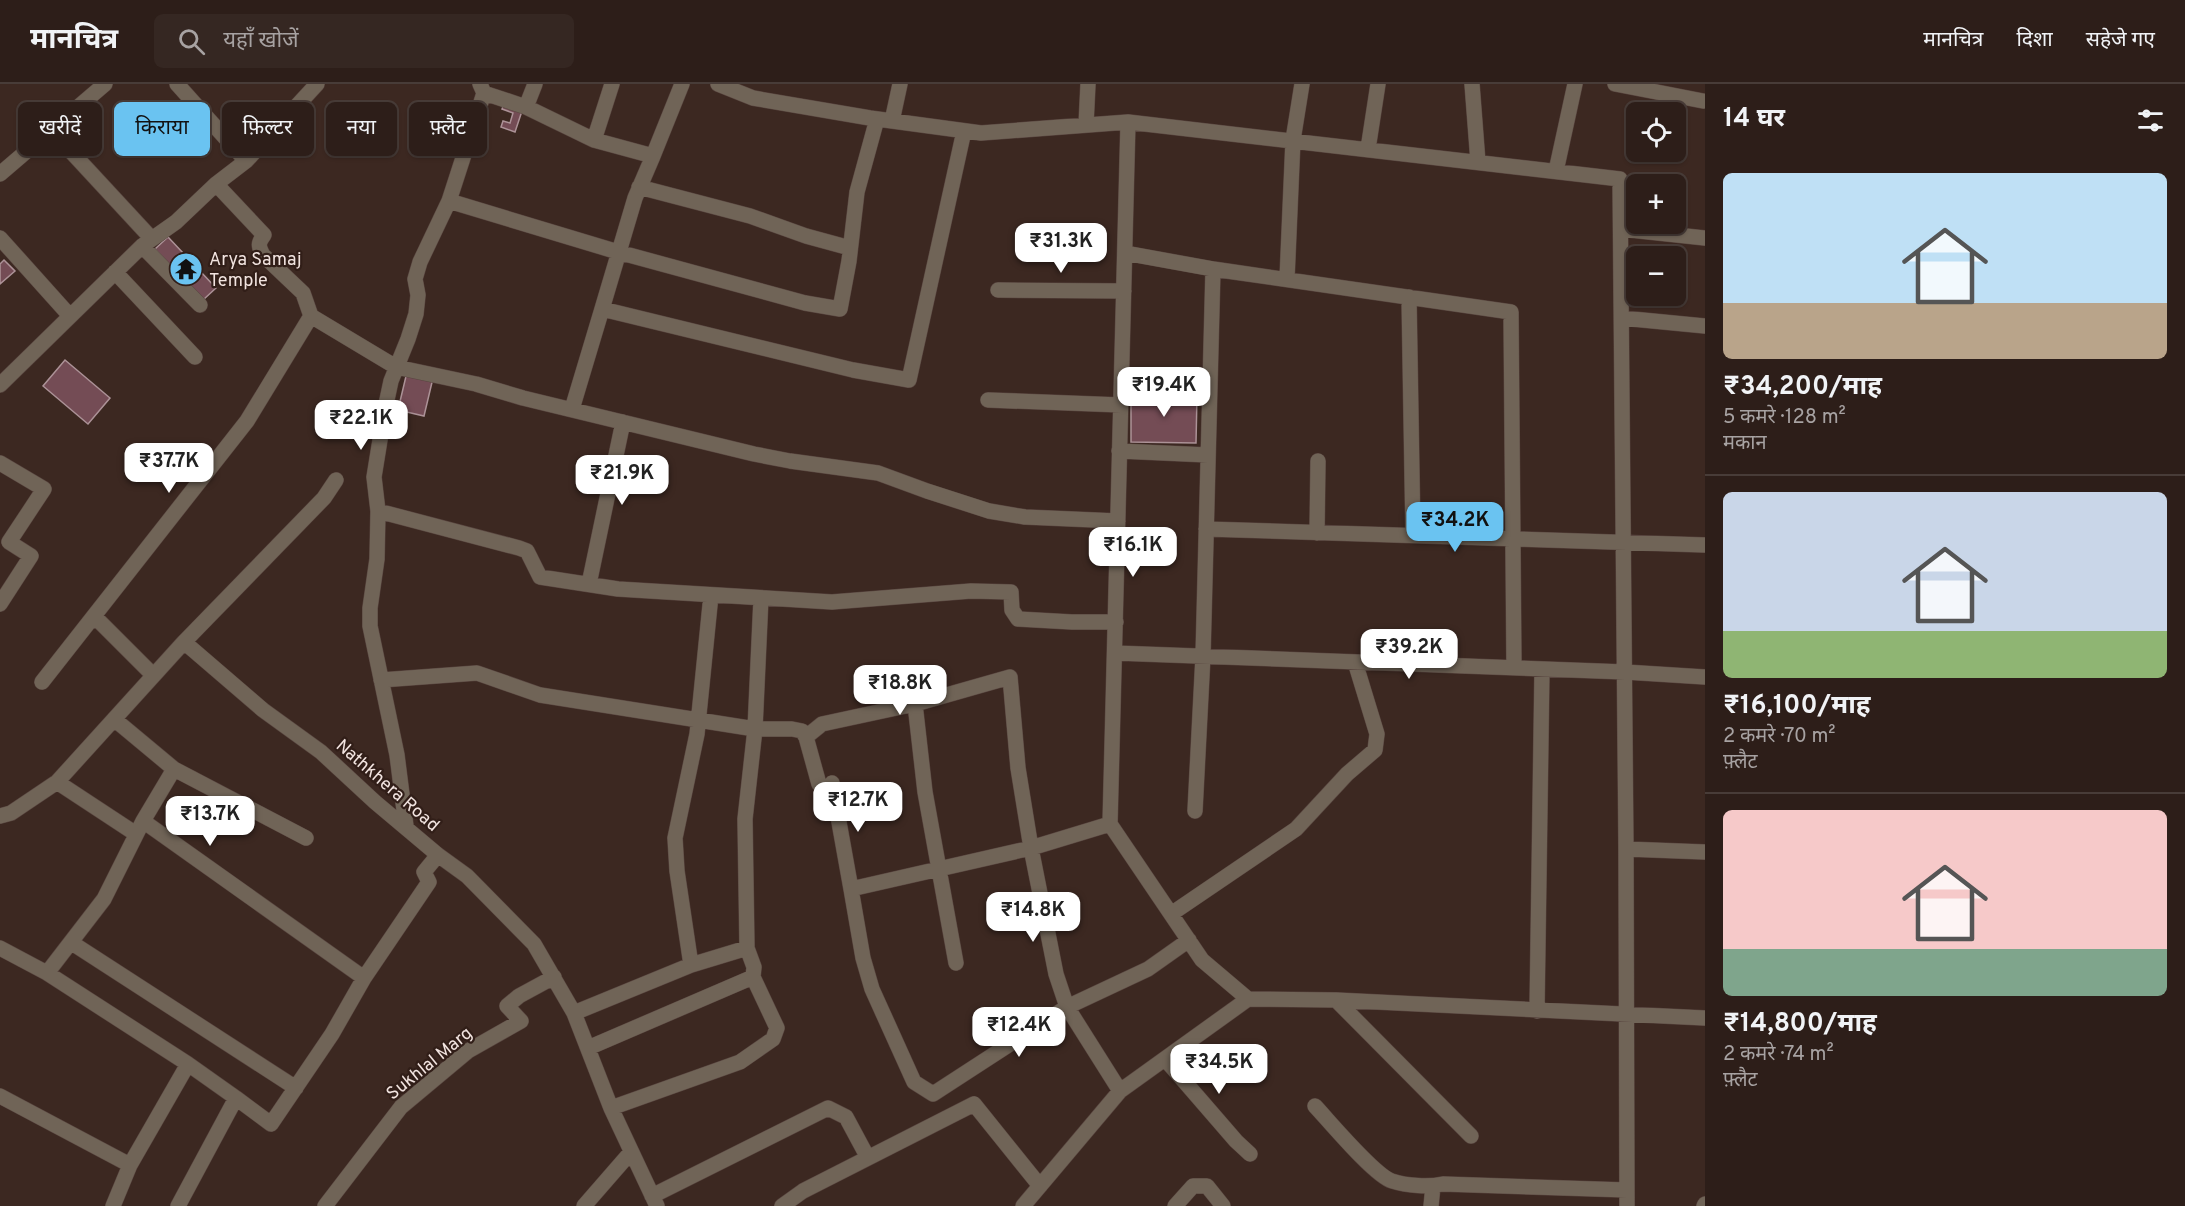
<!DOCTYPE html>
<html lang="hi">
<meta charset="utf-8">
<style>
body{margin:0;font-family:Overpass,"Noto Sans Devanagari",sans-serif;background:#352722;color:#f1f3f6;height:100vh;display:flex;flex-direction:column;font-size:22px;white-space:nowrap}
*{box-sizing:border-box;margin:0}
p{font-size:20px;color:#a7a2a2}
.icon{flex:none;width:33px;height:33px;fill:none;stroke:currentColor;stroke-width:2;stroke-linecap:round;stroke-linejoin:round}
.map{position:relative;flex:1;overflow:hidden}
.panel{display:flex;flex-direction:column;background:#2d1e19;width:480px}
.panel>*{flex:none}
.guide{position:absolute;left:18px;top:18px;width:570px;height:54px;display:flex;gap:12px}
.buttons{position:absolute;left:1626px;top:18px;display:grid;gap:12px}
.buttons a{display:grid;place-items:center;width:60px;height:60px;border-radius:9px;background:#2d1e19;box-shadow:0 2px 4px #0004,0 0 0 2px #483c38;font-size:30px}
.price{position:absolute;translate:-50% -51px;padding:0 14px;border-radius:12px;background:#fff;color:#222;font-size:20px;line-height:39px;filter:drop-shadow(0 2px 3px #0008)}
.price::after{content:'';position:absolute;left:50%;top:36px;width:18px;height:14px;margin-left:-9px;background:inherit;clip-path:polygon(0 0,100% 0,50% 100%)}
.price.on{background:#6ac3f1;color:#111}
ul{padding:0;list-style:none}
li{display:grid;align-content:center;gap:12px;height:318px;padding:0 18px}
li+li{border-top:2px solid #483c38}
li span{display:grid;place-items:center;height:186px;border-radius:9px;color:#555}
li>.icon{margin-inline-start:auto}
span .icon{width:108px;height:108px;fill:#fffc;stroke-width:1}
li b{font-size:26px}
h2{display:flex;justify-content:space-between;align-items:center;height:72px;padding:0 18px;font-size:26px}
.pill{padding:0 21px;border-radius:9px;background:#2d1e19;box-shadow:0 2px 4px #0004,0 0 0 2px #483c38;font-size:21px;line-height:54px}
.pill.on{background:#6ac3f1;color:#111}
header{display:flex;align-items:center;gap:36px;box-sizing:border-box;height:84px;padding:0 30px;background:#2d1e19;border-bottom:2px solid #483c38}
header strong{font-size:28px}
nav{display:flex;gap:33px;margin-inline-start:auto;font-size:21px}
.search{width:420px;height:54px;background:#352722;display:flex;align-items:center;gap:15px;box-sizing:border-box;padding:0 21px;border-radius:9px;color:#a7a2a2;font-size:22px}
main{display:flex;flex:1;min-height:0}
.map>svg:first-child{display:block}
</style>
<header>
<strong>मानचित्र</strong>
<div class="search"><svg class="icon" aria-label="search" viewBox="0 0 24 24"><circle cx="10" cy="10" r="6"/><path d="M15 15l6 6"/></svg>यहाँ खोजें</div>
<nav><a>मानचित्र</a><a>दिशा</a><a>सहेजे गए</a></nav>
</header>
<main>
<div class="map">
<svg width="1705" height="1122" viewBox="0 0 1705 1122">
<rect width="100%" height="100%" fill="#3c2821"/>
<path fill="#744c55" stroke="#ac9297" stroke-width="1.5" d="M505,18L523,24L515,48L501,43L503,37L510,39L513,29L502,25Z
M168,153L216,204L203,216L155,165Z
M4,176L15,187L0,200V180Z
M65,276L110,314L88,340L43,302Z
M407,288L433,294L424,332L398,326Z
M1131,310L1197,311L1196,359L1131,358Z"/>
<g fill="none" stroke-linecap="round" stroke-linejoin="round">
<defs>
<path id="minor" d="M177,0L246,77
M480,0L484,9L526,23L594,56L653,72L682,0
M718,0L753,14L870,34L981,49L1128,38L1620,95L1626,765L1627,1122
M1472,0L1478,78
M1615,0L1703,17
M526,23L535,0
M892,37L900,0
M1128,38L1110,740L1202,876L1248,915
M1086,41L1088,0
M52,47L152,155
M594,56L612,0
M1368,65L1378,0
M653,72L635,114L602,225L853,286L909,296L964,47
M1556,87L1575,0
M0,90L105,0
M216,100L264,151C258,159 258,162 263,171L303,209L311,232L396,283L476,300L523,314L754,370L790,377L878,389L927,407L989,427L1025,433L1118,437
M639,103L750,132L806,152L850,164
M449,117L618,168L805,219L840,225L849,177L857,108L877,35
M1621,145L1705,154
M0,154L70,232
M142,162L200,221
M1125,169L1213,185L1511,228L1514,584
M115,188L195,273
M1287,195L1293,56L1302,0
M998,206L1124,207
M1409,213L1413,451
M1622,234L1705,242
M0,301L142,162L176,138L216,100L246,77L317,0
M988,316L1121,321
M572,325L602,225
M1119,367L1208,371
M0,379L44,405L9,458L31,472L0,520
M378,427L519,464L527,467L540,493L618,505L832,518L971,507L1011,508L1012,526L1018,535L1072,538H1116
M1206,445L1705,461
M1317,449L1318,377
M589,500L623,338
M94,532L153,591
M184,558L324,414L336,396
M1115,569L1625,588L1705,593
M381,596L477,589L540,611L755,645H792L802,647L806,653L819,700
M42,598L247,337L311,232
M114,635L174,685L143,737L364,894
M806,653L822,640L915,620
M174,685L306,754
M57,698L136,750
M832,699L851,805
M1195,727L1203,572L1213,185
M0,732L11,729L57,698L184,558L263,626L321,668L375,718L438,771L467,792L534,860L574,929L611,1024L657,1122
M1110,740L1031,764L851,805L863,874L872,905L914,998L933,1010L1067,923L1148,885L1189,856
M406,742L397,671L370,542V524L377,475L378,427L374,393L385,325L391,297L408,255L416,230L418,211L415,195L420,178L449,117L484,9
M1626,765L1705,768
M1171,830L1296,745L1347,690L1375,666L1377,650L1355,578
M72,859L296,1004
M0,864L47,889
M956,879L925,708L915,620L1010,593L1018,684L1031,764L1056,890L1067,923L1120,1007
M691,881L677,787L675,754L697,650L711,511
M1336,916L1471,1052
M1537,927L1542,585
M574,929L691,881L747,864
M588,964L753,893
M1165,975L1236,1057L1250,1070
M188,980L236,1014
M0,1012L130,1081L113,1122
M1315,1022C1330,1038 1374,1091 1392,1097C1407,1102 1429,1103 1443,1100L1627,1106
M611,1024L740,978L773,955L777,944L753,893L754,883L747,864L745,735L755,645L761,514
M130,1081L188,980L47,889L104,815L143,737
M652,1112L828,1024L846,1033L868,1074
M178,1122L236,1014L271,1040L332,950L364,894L429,798L424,788L438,771
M325,1122L401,1023L468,967L521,937L507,922L519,912L554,893
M584,1122L631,1068
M782,1122L803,1107L974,1020L1040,1102
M1023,1122L1120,1007L1248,915L1336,916L1705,934
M1175,1122L1193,1102H1207L1223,1122
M1431,1122L1433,1102
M1704,1122L1705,1120"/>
</defs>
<use href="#minor" stroke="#594640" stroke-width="16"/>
<use href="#minor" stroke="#706457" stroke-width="15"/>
</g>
<defs>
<symbol id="temple-disc" viewBox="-11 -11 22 22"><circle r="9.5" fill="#6ac3f1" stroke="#311e18"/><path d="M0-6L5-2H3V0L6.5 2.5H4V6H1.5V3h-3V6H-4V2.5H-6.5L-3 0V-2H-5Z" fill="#111"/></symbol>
</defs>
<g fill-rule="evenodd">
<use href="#temple-disc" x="167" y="166" width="38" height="38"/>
</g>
<g text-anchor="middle" stroke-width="4.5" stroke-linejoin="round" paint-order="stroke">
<g font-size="18" fill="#f2e4e0" stroke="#311e18" text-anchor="start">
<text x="209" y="181">Arya Samaj<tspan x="209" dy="21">Temple</tspan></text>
</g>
<g font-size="18" fill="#f2e4e0" stroke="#311e18">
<text transform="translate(388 701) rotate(41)" y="6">Nathkhera Road</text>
<text transform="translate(429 979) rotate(-39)" y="6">Sukhlal Marg</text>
</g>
</g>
</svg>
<div class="buttons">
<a><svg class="icon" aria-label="locate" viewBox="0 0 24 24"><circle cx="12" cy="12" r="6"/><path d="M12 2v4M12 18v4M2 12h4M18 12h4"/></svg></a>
<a>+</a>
<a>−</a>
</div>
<b class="price" style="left:1061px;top:190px">₹31.3K</b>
<b class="price" style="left:1164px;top:334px">₹19.4K</b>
<b class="price" style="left:361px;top:367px">₹22.1K</b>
<b class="price" style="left:169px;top:410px">₹37.7K</b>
<b class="price" style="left:622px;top:422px">₹21.9K</b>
<b class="price on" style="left:1455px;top:469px">₹34.2K</b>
<b class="price" style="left:1133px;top:494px">₹16.1K</b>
<b class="price" style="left:1409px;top:596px">₹39.2K</b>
<b class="price" style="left:900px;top:632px">₹18.8K</b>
<b class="price" style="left:858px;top:749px">₹12.7K</b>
<b class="price" style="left:210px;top:763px">₹13.7K</b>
<b class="price" style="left:1033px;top:859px">₹14.8K</b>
<b class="price" style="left:1019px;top:974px">₹12.4K</b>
<b class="price" style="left:1219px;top:1011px">₹34.5K</b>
<div class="guide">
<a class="pill">खरीदें</a>
<a class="pill on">किराया</a>
<a class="pill">फ़िल्टर</a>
<a class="pill">नया</a>
<a class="pill">फ़्लैट</a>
</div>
</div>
<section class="panel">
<h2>14 घर<svg class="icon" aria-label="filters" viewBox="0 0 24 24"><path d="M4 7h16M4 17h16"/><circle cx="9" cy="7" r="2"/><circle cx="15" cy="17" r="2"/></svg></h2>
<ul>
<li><span style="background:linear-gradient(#bfe0f5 70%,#b9a48a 0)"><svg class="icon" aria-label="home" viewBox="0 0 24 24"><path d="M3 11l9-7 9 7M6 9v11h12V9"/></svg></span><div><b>₹34,200/माह</b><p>5 कमरे · 128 m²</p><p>मकान</p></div></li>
<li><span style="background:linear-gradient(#c9d6e8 75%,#8fb573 0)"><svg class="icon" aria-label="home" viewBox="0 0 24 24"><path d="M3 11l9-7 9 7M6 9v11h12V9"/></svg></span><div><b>₹16,100/माह</b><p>2 कमरे · 70 m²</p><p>फ़्लैट</p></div></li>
<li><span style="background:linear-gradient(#f6c9c9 75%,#7fa58c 0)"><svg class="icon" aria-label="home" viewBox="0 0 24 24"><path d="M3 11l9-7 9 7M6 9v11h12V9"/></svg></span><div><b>₹14,800/माह</b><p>2 कमरे · 74 m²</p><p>फ़्लैट</p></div></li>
</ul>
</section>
</main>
